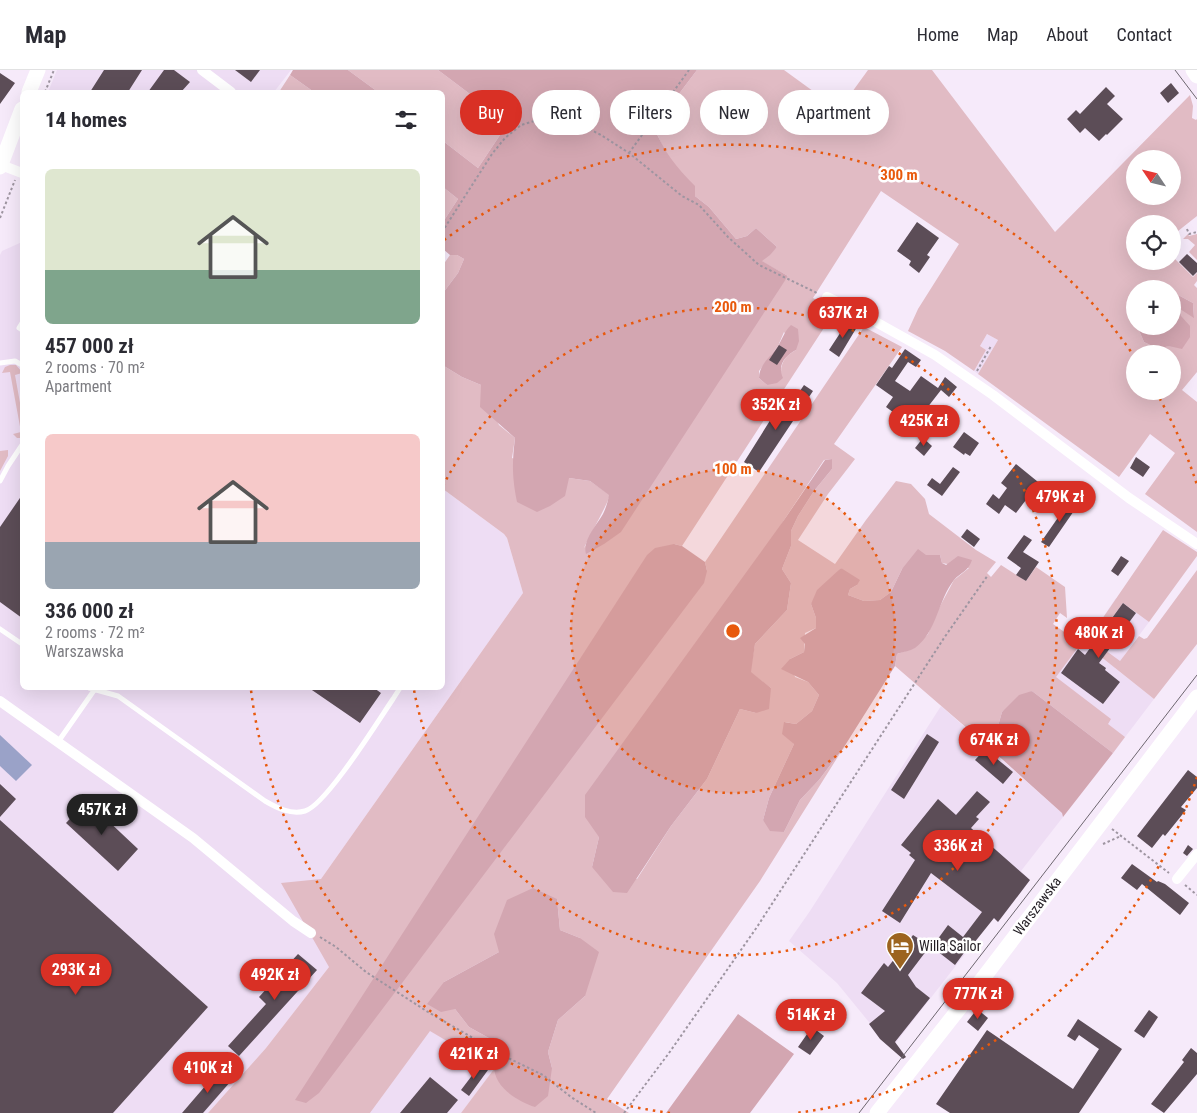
<!DOCTYPE html>
<meta charset="utf-8">
<style>
body{margin:0;font-family:"Roboto Condensed",sans-serif;background:#f7f7f7;color:#2b2b33;height:100vh;display:flex;flex-direction:column;font-size:19px;white-space:nowrap}
*{box-sizing:border-box;margin:0}
p{font-size:16px;color:#7c7c81}
.icon{flex:none;width:28px;height:28px;fill:none;stroke:currentColor;stroke-width:2;stroke-linecap:round;stroke-linejoin:round}
.map{position:relative;flex:1;overflow:hidden}
.drawer{position:absolute;left:20px;top:20px;width:425px;height:600px;display:flex;flex-direction:column;background:#fff;border-radius:8px;box-shadow:0 5px 20px #0002}
.drawer>*{flex:none}
.hud{position:absolute;left:460px;top:20px;width:475px;height:45px;display:flex;gap:10px}
.needle{width:32px;rotate:305deg}
.controls{position:absolute;left:1126px;top:80px;display:grid;gap:10px}
.controls a{display:grid;place-items:center;width:55px;height:55px;border-radius:50%;background:#fff;box-shadow:0 5px 20px #0002;font-size:25px}
.price{position:absolute;translate:-50% -42px;padding:0 11px;border-radius:18px;background:#d93025;color:#fff;font-size:16px;line-height:32px;filter:drop-shadow(0 1px 2px #0008)}
.price::after{content:'';position:absolute;left:50%;top:30px;width:15px;height:11px;margin-left:-8px;background:inherit;clip-path:polygon(0 0,100% 0,50% 100%)}
.price.current{background:#222;color:#fff}
ul{padding:0;list-style:none}
li{display:grid;align-content:center;gap:10px;height:265px;padding:0 25px}
li span{display:grid;place-items:center;height:155px;border-radius:8px;color:#555}
li>.icon{margin-inline-start:auto}
span .icon{width:90px;height:90px;fill:#fffc;stroke-width:1}
li b{font-size:21px}
h2{display:flex;justify-content:space-between;align-items:center;height:60px;padding:0 25px;font-size:21px}
.pill{padding:0 18px;border-radius:22px;background:#fff;box-shadow:0 5px 20px #0002;font-size:18px;line-height:45px}
.pill.current{background:#d93025;color:#fff}
header{display:flex;align-items:center;gap:30px;box-sizing:border-box;height:70px;padding:0 25px;background:#fff;border-bottom:1px solid #e1e1e2}
header strong{font-size:24px}
nav{display:flex;gap:28px;margin-inline-start:auto;font-size:18px}
.map>svg:first-child{display:block}
</style>
<header>
<strong>Map</strong>
<nav><a>Home</a><a>Map</a><a>About</a><a>Contact</a></nav>
</header>
<div class="map">
<svg width="1197" height="1043" viewBox="0 0 1197 1043">
<rect width="100%" height="100%" fill="#f6eafa"/>
<path fill="#eeddf4" d="M57,0H291L274,22H48Z
M22,172V618H442L443,419L504,464L507,468L523,523L321,809L329,897L266,978L208,1043H0V185L2,181Z
M987,264L998,270L978,304L974,301L986,280L980,276Z
M1116,528L1149,552L1115,598L1154,629L1113,683L1032,621L1072,564L1085,574Z
M941,636L1062,743L1063,747L1021,801L1030,810L998,852L993,848L891,979L837,913L789,871L810,841Z
M430,960L494,999L461,1043H370Z"/>
<path fill="#e1bbc4" fill-rule="evenodd" d="M348,0H438L511,55L500,65L478,98L443,71L442,22H378Z
M697,0H784L839,40L868,0H932L1055,162L1190,25L1193,36L1192,48L1196,50L1197,49V146L1173,165L1172,154H1135V191H1172L1173,187L1193,207L1197,203V211L1194,215L1197,218V302L1182,320L1197,332V462L1145,424L1175,383L1150,364L1119,407L978,304L998,270L987,264L980,276L986,280L974,301L945,281L908,261L918,239L959,174L881,121L813,228L835,241L682,476L674,474L707,501L705,492L864,257L902,277L834,374L855,389L828,424L798,470L835,494L866,450L896,411L911,414L925,429L929,444L976,480L996,492L987,503L991,507L1001,495L1026,511L1036,497L1065,517L1067,548L1060,543L1053,554L1070,566L1072,564L1082,572L1056,607L1111,649L1108,654L1125,667L1113,683L1032,621L1002,642L996,663L983,672L895,596L897,584L914,578L928,564L938,540L954,510L969,498L942,493L940,485H926L902,499L891,522L880,530L864,531L848,525L850,519L857,515L841,498L811,534L816,548V558L805,563L804,582L790,589L795,607L808,612L819,625L812,641L796,654L785,652L794,674L769,728L763,750L784,762L800,730L819,710L844,677L760,811L607,1029L629,1043H461L494,999L430,961L370,1043H208L266,978L329,897L281,813L321,809L523,523L507,468L504,464L443,419V297L444,296L462,307L481,315L499,355L515,368L512,388L569,408L590,411L610,425C603,444 592,460 584,478L788,206L761,191L777,177L756,158L747,166L736,169L709,137L695,126L665,82L654,57ZM1135,89H1172V126H1135ZM1135,219H1172L1173,226H1180L1193,233L1194,247L1180,238L1181,246L1168,276L1158,279L1144,272L1137,256H1135ZM784,262L796,280C787,285 781,291 781,302L767,315L759,308V301L778,276ZM1135,284H1172V321H1135ZM832,389V399L814,421L798,446L791,461V476L782,499L791,513L787,540L755,574L750,602L771,618L756,643L740,639L707,709L671,756L637,809L592,797L599,767L784,450L824,390ZM557,829L560,860L580,868L585,926L558,950L548,982L552,998L494,999L496,972L469,957L455,939L444,912L499,882Z
M290,5L314,22H279Z
M443,117L458,129L443,152Z
M1188,164L1189,166L1197,164V190L1189,182L1195,175L1188,169H1183Z
M450,185H457L464,189L458,203L443,223V195Z
M10,295H16L22,302V303L15,305L22,344V368H17L13,364L21,362L10,302L2,303L5,297Z
M8,380V386L0,401V381Z
M1163,460L1197,482V486L1149,552L1123,533L1094,572L1120,591L1139,566L1144,569L1147,568L1197,500V574L1154,629L1085,574Z"/>
<path fill="#d3a6b1" d="M293,0H348L378,22H314L290,5Z
M438,0H697L654,57C664,82 676,97 695,116V126L709,137L736,169L747,166L756,158L777,177L770,185L762,191L788,206L621,462L604,474L586,484C582,470 597,455 603,444C606,438 608,431 609,425L590,411L569,408L565,426L550,436L537,442L517,432C512,407 512,393 515,368L480,337L481,315L462,307L444,296L443,297V223L458,203L464,189L457,185H450L443,179V152L458,129L443,117V71L478,98L500,65L511,55Z
M1173,226H1180L1193,233L1194,248L1180,239L1181,246L1190,256V267L1182,279L1169,276L1158,279L1144,272L1137,256H1172Z
M791,255L798,259L799,271L796,280C785,286 777,295 783,308L777,313L767,315L759,308C759,294 771,287 778,276C783,268 784,262 791,255Z
M832,389V399L814,421L798,446L791,461V476L782,499L791,513L787,540L755,574L751,602L771,618L769,639L756,643L740,639L707,709L671,756L627,823L613,822L592,797L599,767L585,747V725L784,450L825,390Z
M674,474L682,476L705,492L707,501L704,513L319,1023L306,1033L295,1030L647,485L655,478Z
M918,479L926,485H940L942,493L946,495L958,486L972,490C968,502 961,502 954,510C938,530 937,562 915,578C910,581 902,582 897,584L895,596L844,677L819,710L800,730L784,762L770,761L763,750L769,728L794,674L782,664L784,652L796,654L812,641L819,625L808,612L781,599L790,589L804,582L805,574L800,568L816,558V548L811,534L817,520L841,498L860,510L857,515L850,519L848,525L864,531L880,530L891,522L902,499Z
M1032,621L1113,683L1063,747L1062,743L983,672L996,663L1002,642L1019,625Z
M533,818L557,829L560,860L580,868L599,882L585,926L558,950L548,982L552,998L548,1026L535,1037C518,1031 494,1018 494,996C494,988 496,980 496,972L469,957L455,939L441,942L427,934L444,912L499,882L494,864L507,830Z
M738,944L794,984L750,1043H666Z"/>
<path fill="#9aa2c8" d="M0,665L32,695L16,711L0,696Z"/>
<path fill="#5c4d57" d="M104,0H142L128,22H90Z
M164,0H174L190,12L181,22H148Z
M235,0H260L251,12Z
M0,3L15,13L0,34Z
M1171,13L1179,23L1168,33L1160,23Z
M1106,17L1115,26L1107,34L1123,49L1107,65L1106,64L1099,71L1085,58L1080,63L1067,49L1076,40L1080,44Z
M917,152L939,168L927,185L930,187L919,203L909,195L911,191L897,181Z
M1187,184L1197,193V202L1193,206L1179,192Z
M848,251L857,257L839,287L829,280Z
M779,275L787,280L777,295L769,290Z
M905,279L921,290L916,297L908,292L895,311L910,321L921,306L938,318L945,307L957,317L949,327L941,320L920,347L917,344L912,350L900,341L897,345L886,337L893,327L876,315L889,296L892,298Z
M804,315L813,321L759,402L744,392L776,341L783,346Z
M964,362L979,373L970,386L965,383L964,385L953,377Z
M923,368L932,376L924,386L915,378Z
M1136,387L1150,397L1143,407L1130,398Z
M1016,394L1043,416L1037,425L1032,422L1016,443L1005,435L999,444L986,434L993,424L999,429L1007,418L1001,413Z
M953,397L960,402L942,426L927,415L932,408L940,414Z
M22,425V548L0,532V457Z
M1071,429L1078,435L1049,477L1041,472Z
M967,459L980,469L974,477L961,467Z
M1024,465L1032,470L1023,482L1039,492L1026,511L1016,505L1021,498L1007,488Z
M1121,486L1129,491L1118,506L1111,501Z
M1123,533L1136,543L1099,593L1106,598L1105,600L1120,612L1103,634L1061,603L1078,579L1085,585Z
M309,618H374L381,623L360,653Z
M927,664L939,672L904,729L891,720Z
M985,679L1013,702L1003,714L975,690Z
M1188,700L1197,707V718L1181,737L1186,740L1165,766L1163,764L1152,778L1137,766Z
M0,714L16,729L0,747Z
M977,721L990,732L976,747L979,749L971,758L1030,810L998,852L994,848L974,873L972,872L955,895L932,877L948,855L963,867L982,842L931,803L900,853L882,841L915,790L909,785L911,783L901,775L938,729L956,745Z
M87,731L138,779L118,801L66,753Z
M0,750L208,937L113,1043H0Z
M1188,775L1193,779L1187,786L1183,783Z
M1132,794L1157,812L1158,811L1165,814L1189,833L1180,845L1142,814L1137,820L1121,808Z
M913,865L930,876L908,905L916,917L930,928L895,972L906,987L903,989L880,969L869,954L885,941L861,923L884,893L888,897Z
M298,884L317,900L239,986L228,976L266,934L259,927Z
M977,939L988,948L978,961L967,952Z
M1149,940L1158,947L1144,968L1134,961Z
M1078,949L1122,979L1079,1043H950L936,1034L987,960L1073,1019L1099,979L1079,965L1075,971L1067,966Z
M812,957L824,966L810,985L798,977Z
M1191,978L1197,983V1004L1164,1043L1151,1034L1184,992L1182,990Z
M480,995L488,1000L469,1026L461,1020Z
M219,1000L231,1011L203,1043H182Z
M430,1007L458,1030L447,1043H400Z"/>
<g fill="none" stroke-linecap="round" stroke-linejoin="round">
<path stroke="#9e95a1" stroke-width="2" stroke-dasharray="2.5 2.5" stroke-linecap="butt" d="M45,22L54,0
M629,83L689,0
M0,148L15,110
M1187,159L1189,164L1197,162
M442,162L492,84L505,68L521,55L541,49L563,50L579,54L601,65L629,83L682,126L699,135L728,167L759,195L817,223
M977,301L991,276
M1112,759L1169,803
M1103,774L1121,766
M1185,815L1197,825
M320,867L336,877L366,902L428,942L504,986L543,1005L571,1027L596,1043
M624,1043L669,983L757,857L944,568L988,505"/>
<path stroke="#fff" stroke-width="5" d="M22,253L19,258L22,260
M0,293L15,291L22,295
M0,411L8,396L22,375
M0,559L22,574
M89,618L118,626L265,731C277,738 291,745 305,741C326,735 378,651 393,629L400,618
M58,672L95,619"/>
<path stroke="#fff" stroke-width="10" d="M202,0L231,22
M1,95L22,103
M827,227L858,242L935,285L993,325L1129,428L1197,474
M0,631L193,768L293,851L311,863
M1177,809L1197,784"/>
<path stroke="#fff" stroke-width="15" d="M1193,0L1197,6
M29,22L38,0
M0,97L22,39
M877,1043L984,907L1197,627"/>
<path stroke="#6d666f" stroke-width="1" d="M1175,0L1197,29
M859,1043L1197,605"/>
</g>
<circle cx="733" cy="561" r="162" fill="#e8590c" fill-opacity=".12"/>
<g fill="none" stroke="#e8590c" stroke-width="2.5" stroke-dasharray="2.5 5">
<circle cx="733" cy="561" r="162"/>
<path d="M443 416A324 324 0 1 1 414 620"/>
<path d="M1197 707A486 486 0 0 1 796 1043M670 1043A486 486 0 0 1 251 620M444 170A486 486 0 0 1 1134 286M1156 322A486 486 0 0 1 1197 415"/>
</g>
<defs>
<symbol id="hotel-pin" viewBox="-11 -11 22 30"><path d="M0 17L-7.5 6A9.5 9.5 0 1 1 7.5 6Z" fill="#9c641f" stroke="#fff"/><path d="M-6-4.5h1.5V1H6V5H4.5V3h-9V5H-6ZM-4 0a1.8 1.8 0 1 1 3.6 0ZM.5 0V-2.5h3Q6-2.5 6 0Z" fill="#fff"/></symbol>
</defs>
<g fill-rule="evenodd">
<use href="#hotel-pin" x="884" y="860" width="32" height="43"/>
</g>
<g text-anchor="middle" stroke-width="5" stroke-linejoin="round" paint-order="stroke">
<g font-size="14" fill="#211c22" stroke="#fff">
<text transform="translate(1037 836) rotate(-53)" y="5">Warszawska</text>
</g>
<g font-size="14" fill="#211c22" stroke="#fff" text-anchor="start">
<text x="919" y="881">Willa Sailor</text>
</g>
</g>
<circle cx="733" cy="561" r="8" fill="#e8590c" stroke="#fff" stroke-width="2.5"/>
<g font-size="15" text-anchor="middle" font-weight="bold" fill="#e8590c" stroke="#fff" stroke-width="5" stroke-linejoin="round" paint-order="stroke">
<text x="899" y="110">300 m</text>
<text x="733" y="242">200 m</text>
<text x="733" y="404">100 m</text>
</g>
</svg>
<div class="controls">
<a><svg class="needle" viewBox="-14 -14 28 28"><path d="M0-13l5 13h-10z" fill="#e53935"/><path d="M0 13l5-13h-10z" fill="#7c7c81"/></svg></a>
<a><svg class="icon" aria-label="locate" viewBox="0 0 24 24"><circle cx="12" cy="12" r="6"/><path d="M12 2v4M12 18v4M2 12h4M18 12h4"/></svg></a>
<a>+</a>
<a>−</a>
</div>
<b class="price" style="left:843px;top:269px">637K zł</b>
<b class="price" style="left:776px;top:361px">352K zł</b>
<b class="price" style="left:924px;top:377px">425K zł</b>
<b class="price" style="left:1060px;top:453px">479K zł</b>
<b class="price" style="left:1099px;top:589px">480K zł</b>
<b class="price" style="left:994px;top:696px">674K zł</b>
<b class="price current" style="left:102px;top:766px">457K zł</b>
<b class="price" style="left:958px;top:802px">336K zł</b>
<b class="price" style="left:76px;top:926px">293K zł</b>
<b class="price" style="left:275px;top:931px">492K zł</b>
<b class="price" style="left:978px;top:950px">777K zł</b>
<b class="price" style="left:811px;top:971px">514K zł</b>
<b class="price" style="left:474px;top:1010px">421K zł</b>
<b class="price" style="left:208px;top:1024px">410K zł</b>
<div class="hud">
<a class="pill current">Buy</a>
<a class="pill">Rent</a>
<a class="pill">Filters</a>
<a class="pill">New</a>
<a class="pill">Apartment</a>
</div>
<section class="drawer">
<h2>14 homes<svg class="icon" aria-label="filters" viewBox="0 0 24 24"><path d="M4 7h16M4 17h16"/><circle cx="9" cy="7" r="2"/><circle cx="15" cy="17" r="2"/></svg></h2>
<ul>
<li><span style="background:linear-gradient(#dfe7d0 65%,#7fa58c 0)"><svg class="icon" aria-label="home" viewBox="0 0 24 24"><path d="M3 11l9-7 9 7M6 9v11h12V9"/></svg></span><div><b>457 000 zł</b><p>2 rooms · 70 m²</p><p>Apartment</p></div></li>
<li><span style="background:linear-gradient(#f6c9c9 70%,#9aa5b1 0)"><svg class="icon" aria-label="home" viewBox="0 0 24 24"><path d="M3 11l9-7 9 7M6 9v11h12V9"/></svg></span><div><b>336 000 zł</b><p>2 rooms · 72 m²</p><p>Warszawska</p></div></li>
</ul>
</section>
</div>
